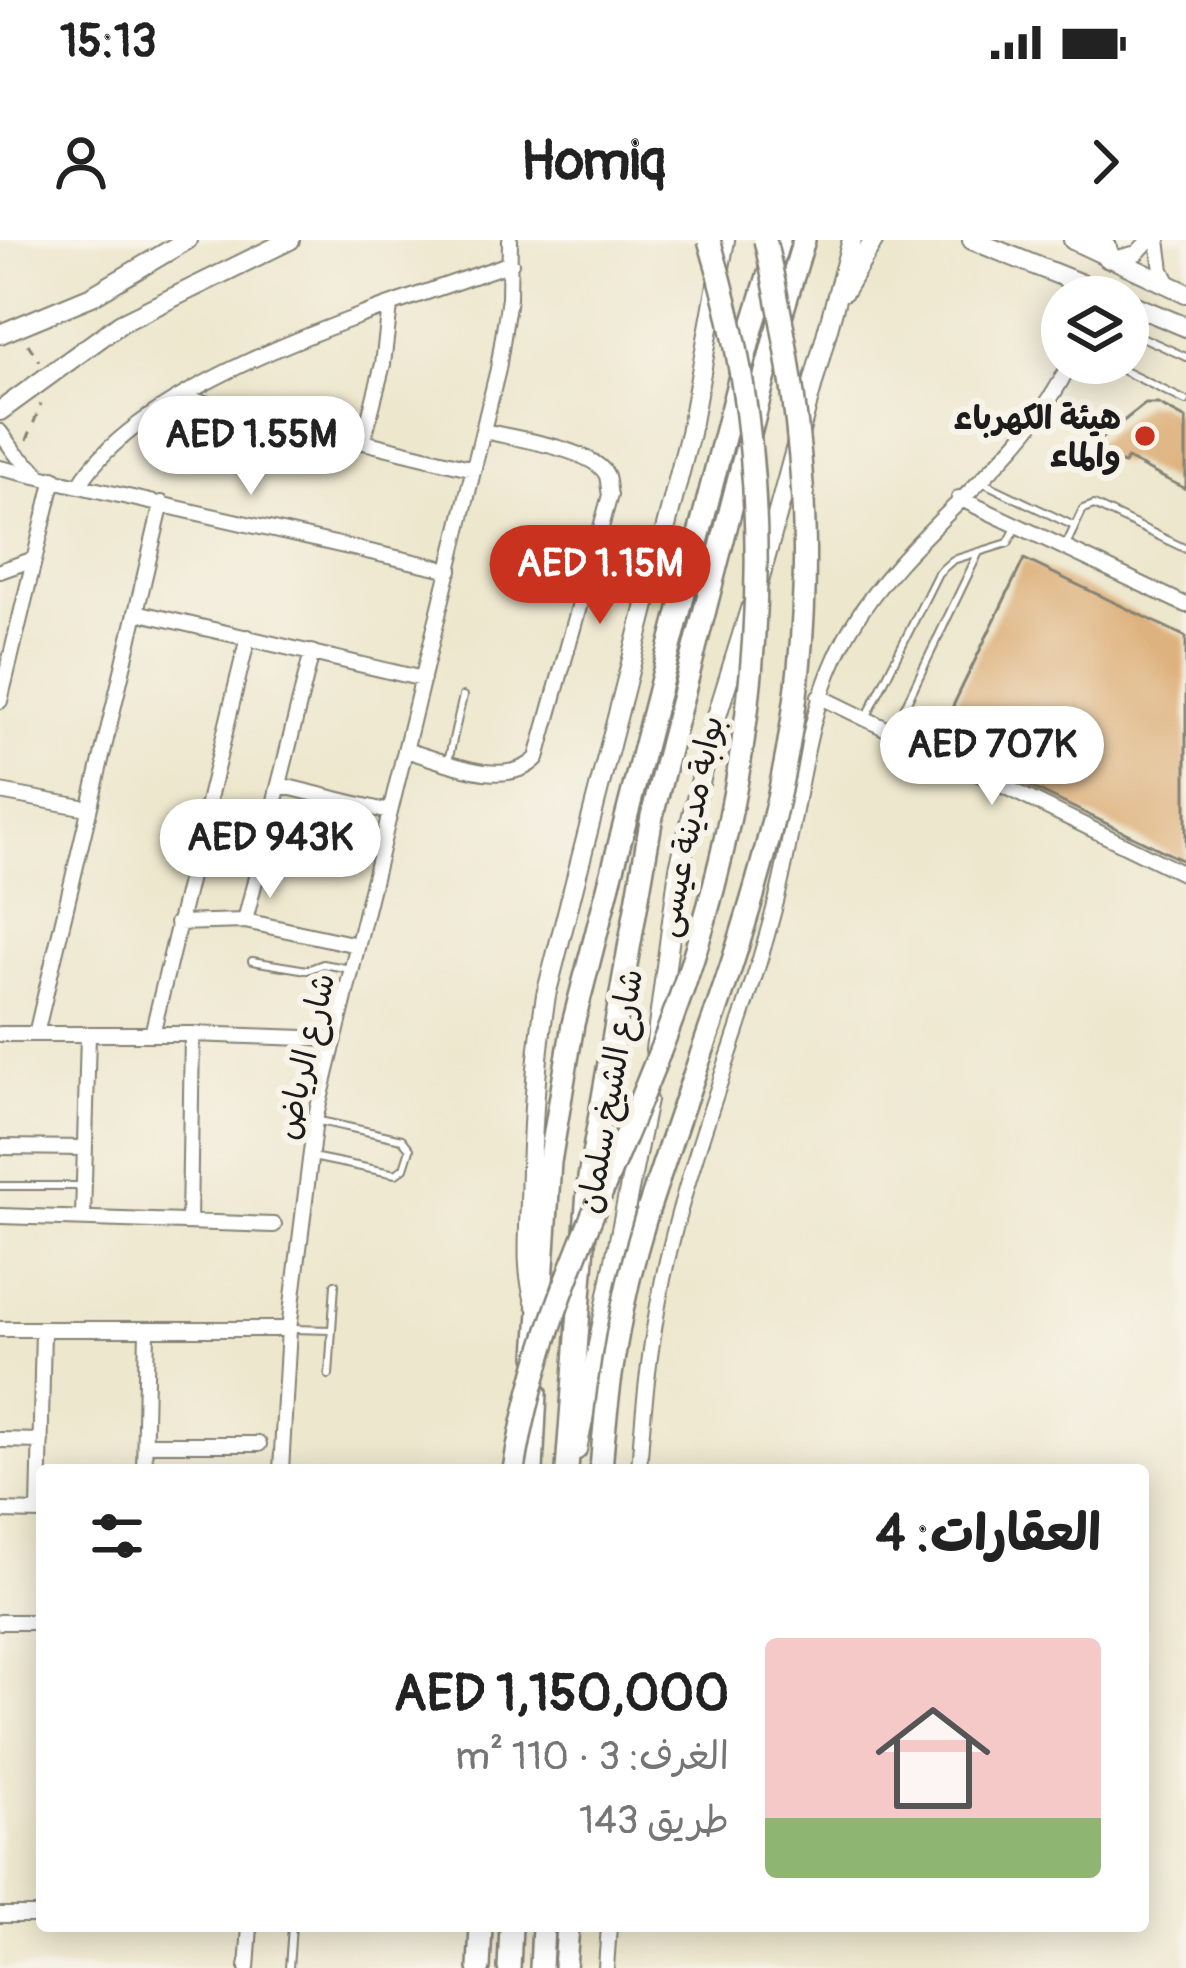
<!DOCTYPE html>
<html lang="ar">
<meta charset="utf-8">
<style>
body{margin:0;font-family:Pangolin,"Playpen Sans Arabic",sans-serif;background:#f2f2f2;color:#222;direction:rtl;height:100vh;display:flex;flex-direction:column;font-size:45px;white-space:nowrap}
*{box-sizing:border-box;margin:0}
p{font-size:39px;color:#767676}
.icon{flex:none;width:66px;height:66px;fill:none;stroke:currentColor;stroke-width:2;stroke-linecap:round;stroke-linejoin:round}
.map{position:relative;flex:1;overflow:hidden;direction:ltr}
.drawer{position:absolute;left:36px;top:1224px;width:1113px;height:468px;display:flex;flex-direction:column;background:#fff;border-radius:12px;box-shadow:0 6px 30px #0003;direction:rtl}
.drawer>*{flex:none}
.fabs{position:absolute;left:1041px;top:36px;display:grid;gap:24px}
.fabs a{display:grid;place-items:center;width:108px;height:108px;border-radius:50%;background:#fff;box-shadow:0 6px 30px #0003;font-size:60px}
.price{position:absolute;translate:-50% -102px;padding:0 27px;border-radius:42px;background:#fff;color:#222;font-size:39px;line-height:78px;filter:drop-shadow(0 3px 6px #0008)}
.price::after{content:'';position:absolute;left:50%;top:72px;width:36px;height:27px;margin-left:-18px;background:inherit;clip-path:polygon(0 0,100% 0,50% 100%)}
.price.current{background:#c8321e;color:#fff}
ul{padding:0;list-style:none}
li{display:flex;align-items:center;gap:36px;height:300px;padding:0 48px}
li+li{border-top:3px solid #e0e0e0}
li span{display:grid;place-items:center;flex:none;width:336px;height:240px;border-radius:12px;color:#555}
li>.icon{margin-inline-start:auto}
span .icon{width:144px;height:144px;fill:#fffc;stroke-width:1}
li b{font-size:51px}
h2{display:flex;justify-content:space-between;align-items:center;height:144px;padding:0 48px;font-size:51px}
.status{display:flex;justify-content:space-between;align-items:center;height:84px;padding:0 60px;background:#fff;direction:ltr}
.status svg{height:33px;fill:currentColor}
header{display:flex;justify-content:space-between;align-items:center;height:156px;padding:0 48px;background:#fff;font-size:54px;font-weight:700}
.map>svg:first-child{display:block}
</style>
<div class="status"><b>15:13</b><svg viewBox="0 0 49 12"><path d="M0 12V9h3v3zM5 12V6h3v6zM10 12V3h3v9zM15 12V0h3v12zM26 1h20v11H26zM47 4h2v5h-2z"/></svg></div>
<header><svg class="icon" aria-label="forward" viewBox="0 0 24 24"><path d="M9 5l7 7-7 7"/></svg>Homiq<svg class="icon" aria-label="person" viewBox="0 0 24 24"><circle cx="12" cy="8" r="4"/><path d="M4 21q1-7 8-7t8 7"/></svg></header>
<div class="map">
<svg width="1186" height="1728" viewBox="0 0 1186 1728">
<rect width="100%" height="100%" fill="#f7f3e8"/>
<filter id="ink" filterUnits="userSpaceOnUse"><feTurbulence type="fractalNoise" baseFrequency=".00833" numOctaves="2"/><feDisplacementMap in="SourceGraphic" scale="24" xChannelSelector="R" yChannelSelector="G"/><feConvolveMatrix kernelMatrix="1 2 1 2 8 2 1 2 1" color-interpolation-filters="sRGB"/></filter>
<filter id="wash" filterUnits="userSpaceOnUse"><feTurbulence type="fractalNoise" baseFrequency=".004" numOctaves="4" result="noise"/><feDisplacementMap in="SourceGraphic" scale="48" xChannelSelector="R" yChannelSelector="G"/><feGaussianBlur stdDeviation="2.7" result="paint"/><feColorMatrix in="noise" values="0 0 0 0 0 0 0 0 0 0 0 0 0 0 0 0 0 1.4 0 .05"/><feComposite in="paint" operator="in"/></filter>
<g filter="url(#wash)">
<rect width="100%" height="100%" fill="#ede7cd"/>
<g id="blocks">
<path fill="#deb27e" d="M1145,164H1158L1186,179V249L1127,219L1124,224L1084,212Z
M1024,319L1186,397V622L936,501Z"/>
</g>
</g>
<g filter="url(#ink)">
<use href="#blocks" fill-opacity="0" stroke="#848274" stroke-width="3"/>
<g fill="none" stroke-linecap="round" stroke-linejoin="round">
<defs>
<path id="lane" d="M1128,100L1144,98L1186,117
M1118,123L1124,131L1186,161
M980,241L1074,286
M1066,305L1083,269L1094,265L1186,309
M867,476L938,333L953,320L1008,303L1017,286
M894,489L979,312
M448,521L463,456
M252,721L307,730L323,724L351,729
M312,917L396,934L404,928L410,909L402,899L315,880
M0,946H80
M293,1089L331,1090
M329,1135L335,1044
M289,1728L292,1686"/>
<path id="street" d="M1158,0L1162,30L1170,46
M1113,19L1137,13L1149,0
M180,157L474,229
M0,192L16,214L37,232
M363,202L383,124L390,66
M0,228L450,330
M80,244C146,137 393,65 511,23
M959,258L1186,365
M0,331L34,319
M136,372L423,439
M819,456L1186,635
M0,461L54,238
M405,510C443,520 505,551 537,518L610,255C609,253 608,238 607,236C596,209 512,198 484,191
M279,545L389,572
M0,552L87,568
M245,681L312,412
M177,683L245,681L357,705
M0,794H192L334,799
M36,794L162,263
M152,794L248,397
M0,907L85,908
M0,976L274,985
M83,978L88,794
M189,982L192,794
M0,1089H289
M0,1200L41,1201
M145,1204H259
M144,1230L147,1089
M281,1230L289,1089L315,880L498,129L509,58L510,0
M639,1230C644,1152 653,1073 673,996C702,882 748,772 777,658C800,568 803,469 851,388C909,288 1021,228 1070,123
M0,1271L42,1272
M39,1272L43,1089
M0,1382H42
M0,1675H42
M247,1728L250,1686
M606,1728L609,1686"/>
<path id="secondary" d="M972,0L1114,57
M1073,0L1186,53
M844,51L874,0
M1128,63L1186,87
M0,94L92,56L187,0
M0,171L121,83L290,0
M759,342L852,0
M655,810L679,628L715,482L750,369
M536,1064C525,1031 529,996 530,961C532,892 535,824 546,755L690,193L725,0
M577,1210L647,860"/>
<path id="primary" d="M1102,0L1109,17
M537,1116L550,922L573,784L753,85L779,0
M532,1230L536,1153
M567,1230L589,938L652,576L776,93L804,0
M479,1728L481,1686
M509,1728L511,1686
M541,1728L543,1686
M565,1728L568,1686"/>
</defs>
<use href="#lane" stroke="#848274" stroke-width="10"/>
<use href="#street" stroke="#848274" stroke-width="18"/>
<use href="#secondary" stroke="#848274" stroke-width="22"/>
<use href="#primary" stroke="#848274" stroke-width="26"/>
<path stroke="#848274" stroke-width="3" stroke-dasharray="9 9" stroke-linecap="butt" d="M28,104L39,121
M27,200L41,164"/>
<use href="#lane" stroke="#fff" stroke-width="6"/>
<use href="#street" stroke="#fff" stroke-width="14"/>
<use href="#secondary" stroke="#fff" stroke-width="18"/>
<use href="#primary" stroke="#fff" stroke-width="21"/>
<defs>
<path id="primary-bridge" d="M514,1230C538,1076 612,938 667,793C762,543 789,259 709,0
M601,1230C607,1146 620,1061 645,980C685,854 735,730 768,601C822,391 812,209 765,0"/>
</defs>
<use href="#primary-bridge" stroke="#848274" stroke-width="26" stroke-linecap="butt"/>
<use href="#primary-bridge" stroke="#fff" stroke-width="21"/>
</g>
</g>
<circle fill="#c8321e" stroke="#f7f3e8" stroke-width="4.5" cx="1145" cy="196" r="12"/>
<g text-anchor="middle" stroke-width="12" stroke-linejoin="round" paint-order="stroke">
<g font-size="33" font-weight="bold" fill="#1c1c1c" stroke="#f7f3e8" text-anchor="end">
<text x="1121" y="189">هيئة الكهرباء<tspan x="1121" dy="38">والماء</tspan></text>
</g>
<g font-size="33" fill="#1c1c1c" stroke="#f7f3e8">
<text transform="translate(688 586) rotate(-78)" y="12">بوابة مدينة عيسى</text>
<text transform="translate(304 816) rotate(-77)" y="12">شارع الرياض</text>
<text transform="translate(609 851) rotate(-80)" y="12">شارع الشيخ سلمان</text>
</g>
</g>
</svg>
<div class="fabs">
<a><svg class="icon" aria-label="layers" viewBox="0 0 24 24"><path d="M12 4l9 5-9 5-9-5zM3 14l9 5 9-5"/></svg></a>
</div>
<b class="price" style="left:251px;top:258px">AED 1.55M</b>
<b class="price current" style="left:600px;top:387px">AED 1.15M</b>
<b class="price" style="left:992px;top:568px">AED 707K</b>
<b class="price" style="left:270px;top:661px">AED 943K</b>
<section class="drawer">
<h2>العقارات: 4<svg class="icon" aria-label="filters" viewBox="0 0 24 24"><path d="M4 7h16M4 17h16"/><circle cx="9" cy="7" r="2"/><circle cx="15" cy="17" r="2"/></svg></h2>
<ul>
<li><span style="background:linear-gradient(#f6c9c9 75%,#8fb573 0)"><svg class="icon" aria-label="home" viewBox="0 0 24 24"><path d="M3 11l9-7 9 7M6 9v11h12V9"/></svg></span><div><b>AED 1,150,000</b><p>الغرف: 3 · 110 m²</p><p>طريق 143</p></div></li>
</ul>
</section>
</div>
